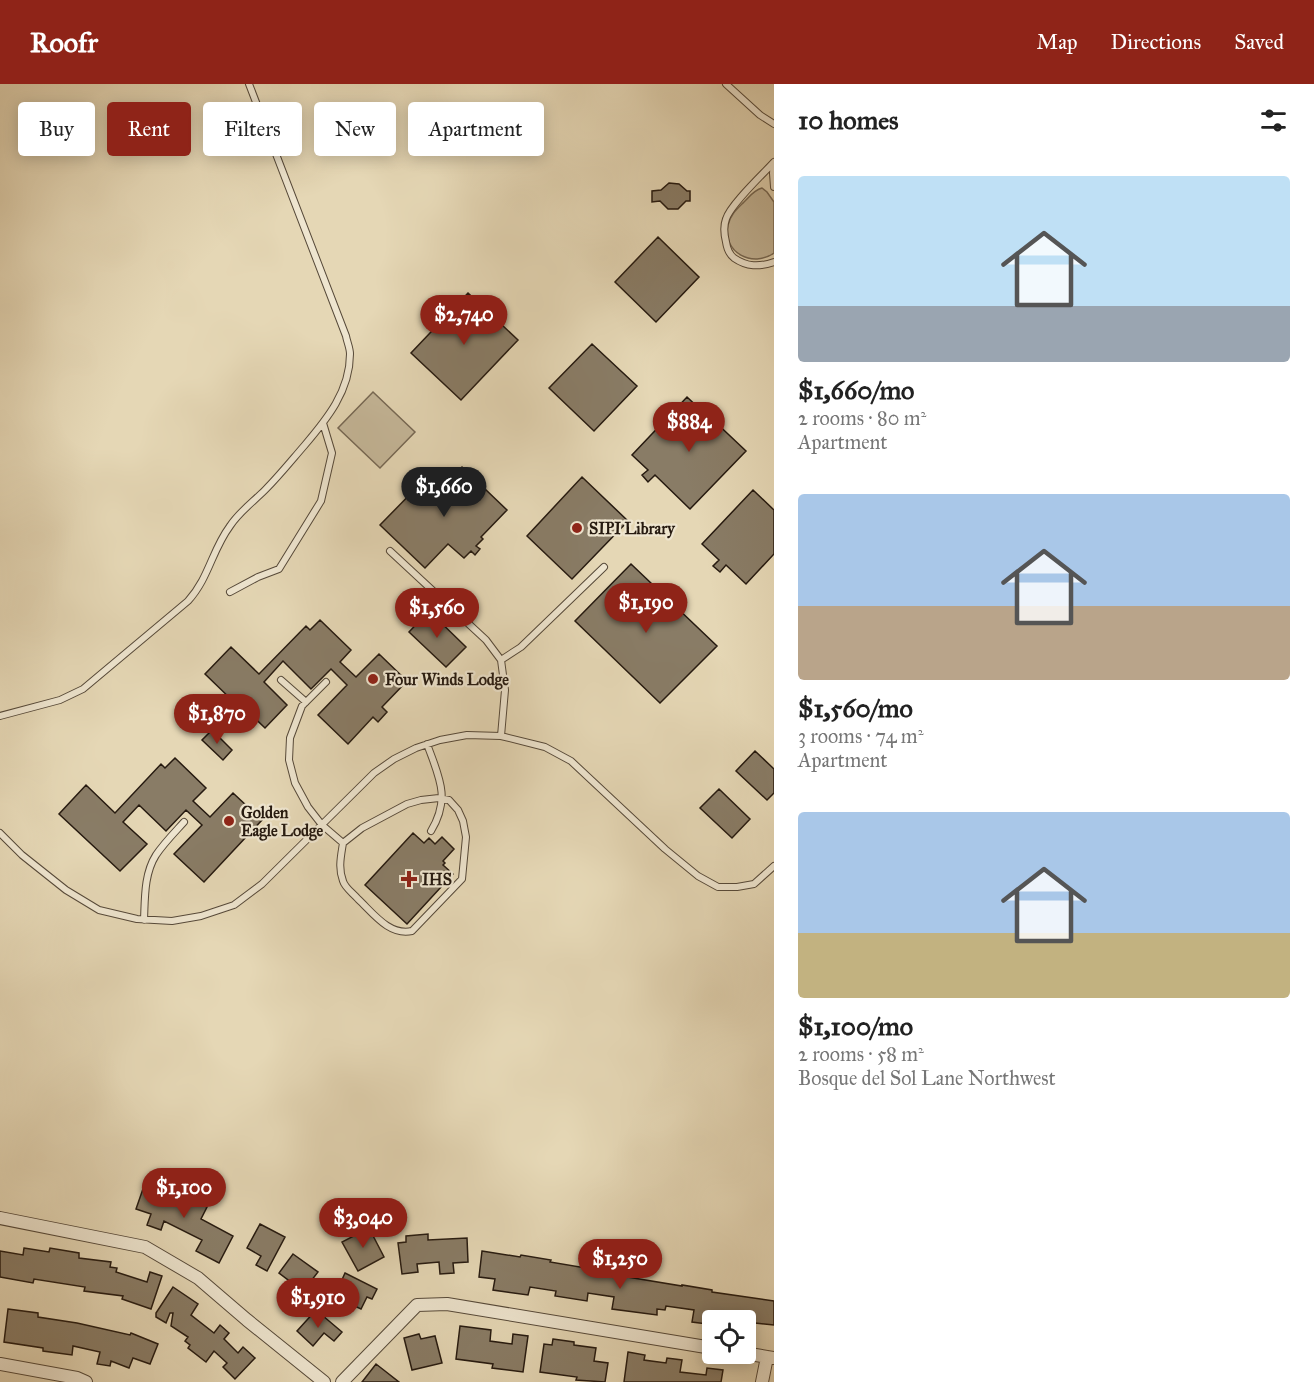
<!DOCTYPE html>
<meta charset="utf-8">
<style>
body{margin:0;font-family:"IM FELL Great Primer",serif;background:#f2f2f2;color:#222;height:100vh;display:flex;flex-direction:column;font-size:22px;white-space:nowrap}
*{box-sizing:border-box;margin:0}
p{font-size:20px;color:#767676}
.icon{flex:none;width:33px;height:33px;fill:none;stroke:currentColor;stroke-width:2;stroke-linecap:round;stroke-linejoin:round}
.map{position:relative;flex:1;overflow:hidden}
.side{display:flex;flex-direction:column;background:#fff;width:540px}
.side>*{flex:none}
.guide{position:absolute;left:18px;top:18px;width:570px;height:54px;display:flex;gap:12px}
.tools{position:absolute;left:702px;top:1226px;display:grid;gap:12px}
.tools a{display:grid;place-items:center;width:54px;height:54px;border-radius:6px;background:#fff;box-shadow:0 3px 15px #0003;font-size:30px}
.price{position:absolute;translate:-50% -51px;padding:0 14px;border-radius:21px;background:#8f2418;color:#fff;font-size:20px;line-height:39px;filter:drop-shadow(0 2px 3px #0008)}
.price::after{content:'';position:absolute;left:50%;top:36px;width:18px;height:14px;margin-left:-9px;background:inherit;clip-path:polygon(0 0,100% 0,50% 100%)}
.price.current{background:#222;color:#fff}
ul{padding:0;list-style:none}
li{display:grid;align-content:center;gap:12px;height:318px;padding:0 24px}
li span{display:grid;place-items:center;height:186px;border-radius:6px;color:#555}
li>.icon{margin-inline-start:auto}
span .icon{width:108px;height:108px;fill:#fffc;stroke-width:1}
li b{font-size:26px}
h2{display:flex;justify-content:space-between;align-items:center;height:72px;padding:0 24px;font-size:26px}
.chip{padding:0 21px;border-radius:6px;background:#fff;box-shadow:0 3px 15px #0003;font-size:21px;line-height:54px}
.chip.current{background:#8f2418;color:#fff}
header{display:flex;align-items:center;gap:36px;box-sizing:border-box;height:84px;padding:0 30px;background:#8f2418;color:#fff}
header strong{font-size:28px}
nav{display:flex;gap:33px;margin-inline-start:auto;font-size:21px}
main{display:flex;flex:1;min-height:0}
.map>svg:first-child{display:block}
</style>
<header>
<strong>Roofr</strong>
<nav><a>Map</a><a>Directions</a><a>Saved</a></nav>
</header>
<main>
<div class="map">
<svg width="774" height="1298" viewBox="0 0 774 1298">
<rect width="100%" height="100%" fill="#e5d7b5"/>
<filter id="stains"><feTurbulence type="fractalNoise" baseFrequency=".00333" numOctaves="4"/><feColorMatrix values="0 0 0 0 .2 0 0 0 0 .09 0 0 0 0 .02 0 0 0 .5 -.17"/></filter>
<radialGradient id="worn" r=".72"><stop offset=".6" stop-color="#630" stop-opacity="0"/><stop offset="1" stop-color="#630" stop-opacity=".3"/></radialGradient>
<path fill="#c5b799" stroke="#766854" stroke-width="1.5" d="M762,104L767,108L774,118V169C753,184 722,169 728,141C730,131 737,125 744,118C749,113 754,106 762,104Z
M373,308L415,348L380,384L338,344Z"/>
<path fill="#897c66" stroke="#261a10" stroke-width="1.5" d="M669,99L679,100L687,107H690V117H686L678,125H668L660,117L652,118V107L661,106Z
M658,153L699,193L656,238L615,198Z
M468,209L518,256L461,316L411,269Z
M592,260L637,302L594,347L549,304Z
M687,313L703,328L709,322L715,328L710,333L746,367L690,425L655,391L648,398L642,391L648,386L632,371Z
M462,383L507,426L481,453L483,455L476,462L480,465L475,471L471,467L464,474L448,460L425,484L380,441L424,396L433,405L437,401L441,405Z
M582,393L628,437L572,495L527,452Z
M753,406L774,426V470L746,500L726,481L720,488L713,482L719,476L702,460Z
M631,480L717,562L660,619L575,537Z
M429,527L466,563L446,583L409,548Z
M320,536L351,566L340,578L356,593L379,570L407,597L382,623L387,628L378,638L373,633L348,660L318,631L347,601L331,585L311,605L283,577L264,598L287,621L265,644L238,618L236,620L205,590L231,563L259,590L306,542L310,546Z
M212,646L232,666L223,676L202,656Z
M755,667L774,685V709L767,716L736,687Z
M175,674L206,704L193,717L210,733L233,709L262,736L204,798L174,770L202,741L186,726L166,747L139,721L123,738L147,760L120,787L59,730L86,701L115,729L161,680L165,684Z
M719,705L750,735L732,754L700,724Z
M413,749L424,759L429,754L435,760L442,753L454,765L443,777L445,779L443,781L453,790L407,840L365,801Z
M168,1101L175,1103L174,1107L207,1123L201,1135L233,1152L219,1179L196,1167L202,1156L164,1137L161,1146L147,1141L151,1130L136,1125L144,1102L165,1109Z
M260,1140L285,1153L267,1187L256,1181L261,1172L247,1164Z
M369,1144L384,1173L358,1187L342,1158Z
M428,1150V1156L467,1154L468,1178L453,1179L454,1189L440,1190L439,1178L417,1180L418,1188L402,1190L398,1159L406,1158V1152Z
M24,1164L49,1168L50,1164L79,1169V1174L111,1178L110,1183L117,1184L116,1188L147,1198L150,1188L162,1192L151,1225L122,1215L123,1212L84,1207L85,1203L34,1195L33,1199L0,1193V1167L23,1171Z
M482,1167L520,1173L521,1171L551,1176L550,1178L592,1185L591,1187L682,1202V1201L712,1206V1208L774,1217V1241L746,1238V1236H707V1240L692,1238L694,1226L666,1222L665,1226L657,1225V1231L612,1225L614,1213L588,1209L587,1217L555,1212L556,1207L530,1203L528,1211L493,1206L495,1195L479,1193Z
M293,1170L318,1188L298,1214L287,1206L292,1199L279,1189Z
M345,1189L377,1205L372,1215L367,1213L361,1225L342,1216L344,1211L337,1207Z
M173,1203L198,1220L191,1231L214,1249L220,1241L229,1249L224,1255L238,1269L243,1263L255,1274L235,1295L223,1283L227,1279L214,1267L206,1278L188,1264L190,1261L185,1257L188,1253L171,1242L173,1229H170L166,1239L156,1233V1229Z
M8,1225L38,1229V1233L77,1239L130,1251L131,1249L158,1260L150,1280L133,1274L129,1284L111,1277L110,1282L97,1280L100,1268L73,1262L72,1271L43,1267V1264L4,1258Z
M316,1226L342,1248L334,1257L324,1249L313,1262L297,1247Z
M460,1242L491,1246L490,1257L512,1260L513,1250L528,1252L523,1288L492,1284L493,1280L456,1275Z
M419,1250L421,1255L435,1252L442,1279L412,1286L404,1254Z
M553,1255L574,1258V1261L596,1264L594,1277L608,1279L605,1298L576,1296L577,1293L540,1288L544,1260L552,1261Z
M628,1268L645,1271L644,1276L666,1279L667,1274L682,1276L680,1288L706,1291L707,1284L723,1286L721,1298H624Z
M376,1280L385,1287L399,1298H362Z"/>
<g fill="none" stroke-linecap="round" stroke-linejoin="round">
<defs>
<path id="service" d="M726,0L760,31L774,40
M774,78C763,90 730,121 726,135C723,143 724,150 726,158C727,165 729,170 734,174C747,183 759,183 774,178
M774,79L773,89L774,103
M390,467L486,556L501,576L505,606L501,652
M230,508L258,493L279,485L321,417L332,369L323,339
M501,576L521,563L604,483
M281,596L306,618
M326,598L302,622L290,654L289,676L295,699L308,723L322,741L343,759C341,772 338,784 343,797C345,804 353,809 358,815C373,829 389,852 412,847L462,795L466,753L463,737L458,726L449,716L439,714L421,716L407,720L362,744L343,759
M0,632L60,616L83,605L188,517C209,494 212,466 230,442C239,428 253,418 265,406C279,392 291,377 304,362C327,335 350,307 350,270C350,264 347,258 346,252L249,0
M427,660C439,693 451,714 431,747
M0,749L22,771L66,806L99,826L137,835L172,837L201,832L234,821L262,800L374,689L394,675L416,664L440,656L467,651L501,652L545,663L571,677L665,765L698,792L718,803H737L754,800L774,782
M144,836C145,814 144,790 156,771C164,759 175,748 184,738"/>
<path id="minor" d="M0,1134L145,1163L198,1194L247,1236L324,1298
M744,1269L774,1274
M0,1280L77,1294L86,1298
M342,1298L417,1221L447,1220L712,1264
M762,1298L767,1273"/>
</defs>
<use href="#service" stroke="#564939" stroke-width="8"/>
<use href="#minor" stroke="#564939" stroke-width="14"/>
<use href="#service" stroke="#eee5cf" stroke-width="6"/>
<use href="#minor" stroke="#eee5cf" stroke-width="12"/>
</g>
<g fill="#8f2418" stroke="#eee5cf" stroke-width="2">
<circle cx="577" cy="444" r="6"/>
<circle cx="373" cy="595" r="6"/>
<circle cx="229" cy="737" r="6"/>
<path d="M406 786h6v6h6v6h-6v6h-6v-6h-6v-6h6z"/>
</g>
<g text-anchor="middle" stroke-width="4.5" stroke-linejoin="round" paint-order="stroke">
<g font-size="16" font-weight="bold" fill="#261a10" stroke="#eee5cf" text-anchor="start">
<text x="589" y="450">SIPI Library</text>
<text x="385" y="601">Four Winds Lodge</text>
<text x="241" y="734">Golden<tspan x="241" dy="18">Eagle Lodge</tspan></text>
<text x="422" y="801">IHS</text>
</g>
</g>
<rect width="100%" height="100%" filter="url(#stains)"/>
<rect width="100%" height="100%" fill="url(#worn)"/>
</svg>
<div class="tools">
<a><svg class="icon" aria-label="locate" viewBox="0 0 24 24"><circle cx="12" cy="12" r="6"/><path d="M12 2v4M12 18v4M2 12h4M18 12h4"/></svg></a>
</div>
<b class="price" style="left:464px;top:262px">$2,740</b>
<b class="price" style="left:689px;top:369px">$884</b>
<b class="price current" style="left:444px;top:434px">$1,660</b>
<b class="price" style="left:646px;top:550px">$1,190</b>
<b class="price" style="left:437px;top:555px">$1,560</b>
<b class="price" style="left:217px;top:661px">$1,870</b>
<b class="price" style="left:184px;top:1135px">$1,100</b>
<b class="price" style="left:363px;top:1165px">$3,040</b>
<b class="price" style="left:620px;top:1206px">$1,250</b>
<b class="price" style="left:318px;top:1245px">$1,910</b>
<div class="guide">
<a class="chip">Buy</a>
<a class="chip current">Rent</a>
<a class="chip">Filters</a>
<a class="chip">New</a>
<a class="chip">Apartment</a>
</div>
</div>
<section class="side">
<h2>10 homes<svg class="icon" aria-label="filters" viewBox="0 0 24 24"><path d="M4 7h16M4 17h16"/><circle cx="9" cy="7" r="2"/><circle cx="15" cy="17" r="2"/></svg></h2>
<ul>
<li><span style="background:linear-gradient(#bfe0f5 70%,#9aa5b1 0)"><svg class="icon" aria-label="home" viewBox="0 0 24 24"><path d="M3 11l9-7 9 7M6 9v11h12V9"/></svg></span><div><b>$1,660/mo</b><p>2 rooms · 80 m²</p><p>Apartment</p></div></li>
<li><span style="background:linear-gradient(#a9c7e8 60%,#b9a48a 0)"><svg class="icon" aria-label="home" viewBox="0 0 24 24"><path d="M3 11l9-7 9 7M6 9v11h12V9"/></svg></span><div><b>$1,560/mo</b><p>3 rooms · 74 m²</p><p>Apartment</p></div></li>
<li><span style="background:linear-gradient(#a9c7e8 65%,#c2b280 0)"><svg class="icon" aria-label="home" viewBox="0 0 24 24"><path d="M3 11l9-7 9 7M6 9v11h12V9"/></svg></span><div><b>$1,100/mo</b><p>2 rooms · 58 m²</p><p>Bosque del Sol Lane Northwest</p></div></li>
</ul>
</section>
</main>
